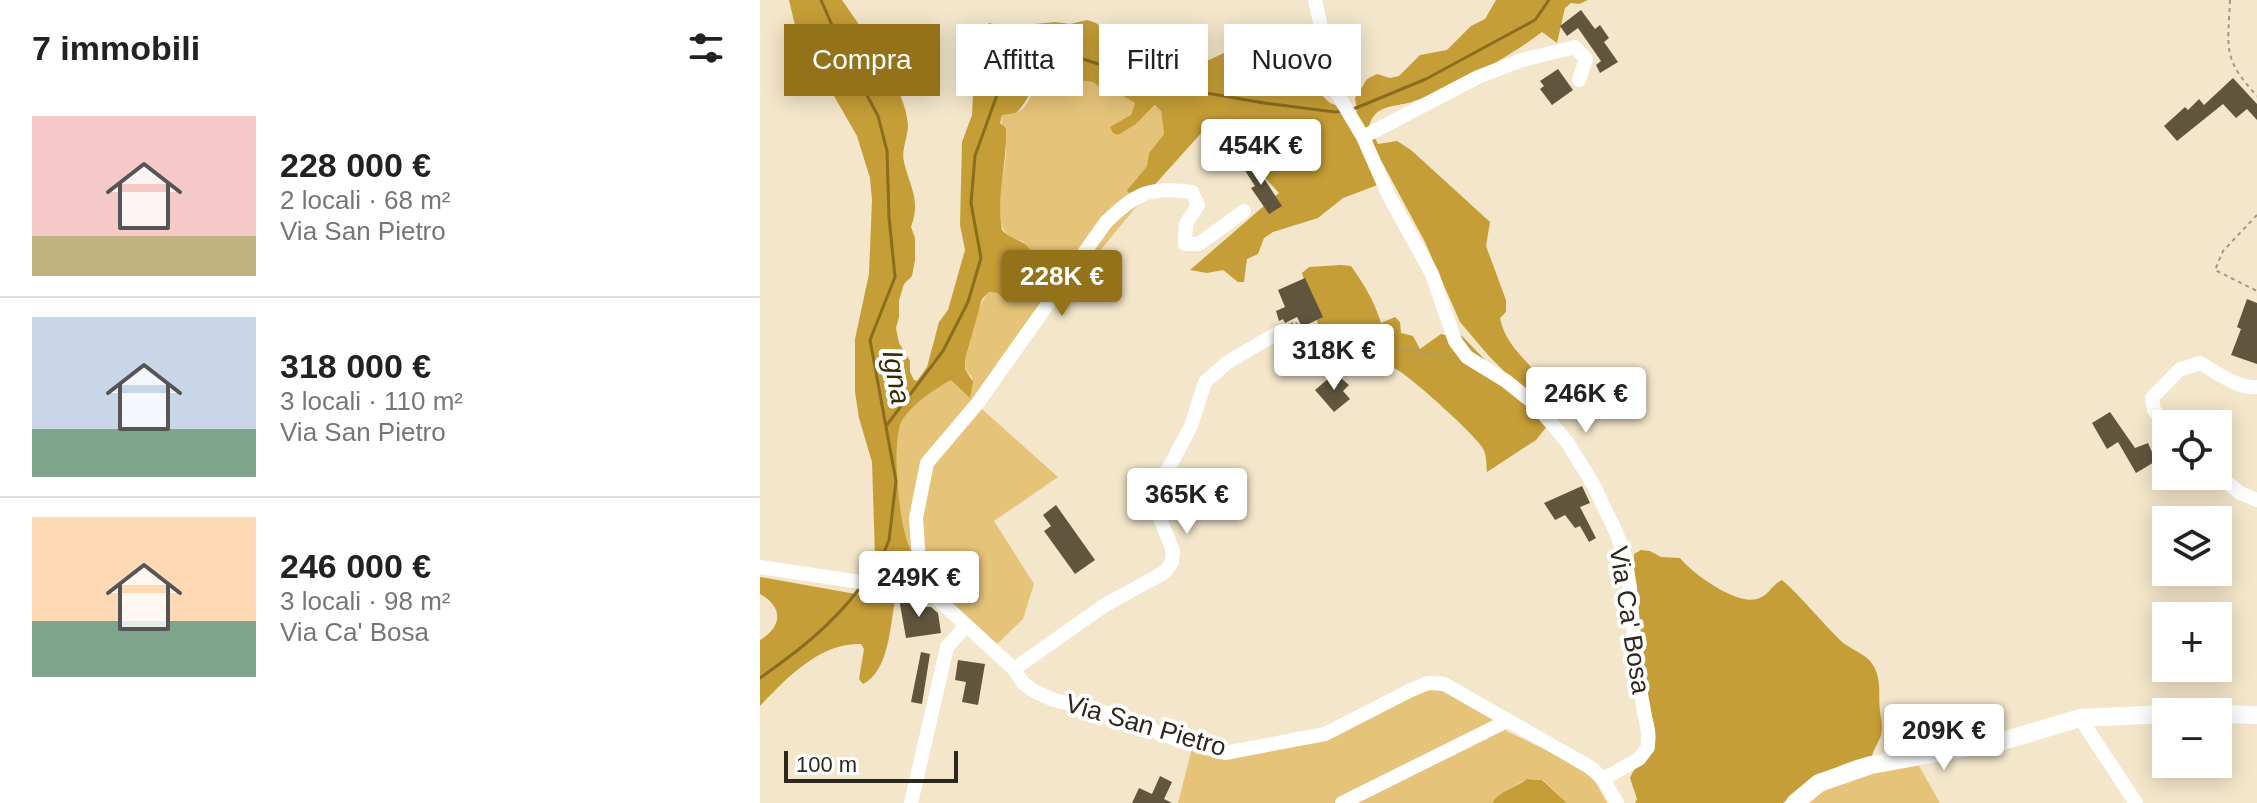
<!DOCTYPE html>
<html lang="it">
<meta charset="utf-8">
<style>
body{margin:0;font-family:Arial,sans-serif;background:#f2f2f2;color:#222;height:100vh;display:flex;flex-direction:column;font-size:30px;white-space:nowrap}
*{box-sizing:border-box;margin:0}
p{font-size:26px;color:#767676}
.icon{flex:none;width:44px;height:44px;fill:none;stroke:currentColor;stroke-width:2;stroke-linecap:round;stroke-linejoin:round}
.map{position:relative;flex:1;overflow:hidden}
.side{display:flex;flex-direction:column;background:#fff;width:760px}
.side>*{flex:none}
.top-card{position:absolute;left:24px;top:24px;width:760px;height:72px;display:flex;gap:16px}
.buttons{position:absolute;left:1392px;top:410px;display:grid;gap:16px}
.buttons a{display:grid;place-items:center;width:80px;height:80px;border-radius:0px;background:#fff;box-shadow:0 4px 20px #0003;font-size:40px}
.scale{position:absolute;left:24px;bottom:20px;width:174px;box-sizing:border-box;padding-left:8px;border:4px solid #2d281e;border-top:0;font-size:22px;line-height:28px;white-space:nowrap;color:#2d281e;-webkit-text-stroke:6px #fff;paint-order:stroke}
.price{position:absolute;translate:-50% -68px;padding:0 18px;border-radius:8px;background:#fff;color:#222;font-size:26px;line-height:52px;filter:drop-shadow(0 2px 4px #0008)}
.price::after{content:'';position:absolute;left:50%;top:48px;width:24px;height:18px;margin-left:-12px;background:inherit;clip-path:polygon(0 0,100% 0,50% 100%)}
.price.selected{background:#937219;color:#fff}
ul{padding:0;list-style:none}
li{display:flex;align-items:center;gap:24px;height:200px;padding:0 32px}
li+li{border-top:2px solid #e0e0e0}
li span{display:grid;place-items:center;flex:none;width:224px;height:160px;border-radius:0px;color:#555}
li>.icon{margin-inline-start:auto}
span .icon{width:96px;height:96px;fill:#fffc;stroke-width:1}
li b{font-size:34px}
h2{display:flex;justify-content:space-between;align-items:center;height:96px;padding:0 32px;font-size:34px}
.chip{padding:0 28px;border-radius:0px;background:#fff;box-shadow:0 4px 20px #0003;font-size:28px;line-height:72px}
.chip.selected{background:#937219;color:#fff}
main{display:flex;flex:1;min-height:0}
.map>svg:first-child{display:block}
</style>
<main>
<section class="side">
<h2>7 immobili<svg class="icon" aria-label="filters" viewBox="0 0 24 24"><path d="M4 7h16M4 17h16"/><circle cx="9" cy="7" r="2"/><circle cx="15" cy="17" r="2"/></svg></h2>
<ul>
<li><span style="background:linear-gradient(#f6c9c9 75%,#c2b280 0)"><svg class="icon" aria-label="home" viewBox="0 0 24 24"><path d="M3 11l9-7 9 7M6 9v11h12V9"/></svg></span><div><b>228 000 €</b><p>2 locali · 68 m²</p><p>Via San Pietro</p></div></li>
<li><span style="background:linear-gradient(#c9d6e8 70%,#7fa58c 0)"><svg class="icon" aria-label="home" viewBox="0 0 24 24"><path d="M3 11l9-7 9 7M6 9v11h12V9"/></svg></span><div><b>318 000 €</b><p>3 locali · 110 m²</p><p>Via San Pietro</p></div></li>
<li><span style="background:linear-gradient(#ffd9b3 65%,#7fa58c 0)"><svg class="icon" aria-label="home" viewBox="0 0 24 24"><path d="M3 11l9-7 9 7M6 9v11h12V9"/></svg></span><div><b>246 000 €</b><p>3 locali · 98 m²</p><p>Via Ca' Bosa</p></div></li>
</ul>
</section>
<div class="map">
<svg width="1497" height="803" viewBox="0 0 1497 803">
<rect width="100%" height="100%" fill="#f3e6ca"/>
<path fill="#e5c479" d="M292,62L315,80L333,82L348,93L359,94L375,103L371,115L365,120L376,124L396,105L401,111L404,134L389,153L387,166L370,186L390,190L306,292L286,301L214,402L298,477L234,521L274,584L263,619L235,646L168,596L118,587L152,551C139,533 130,437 143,419C155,402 174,389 191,379L210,397L212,377C208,373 206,371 205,366C202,352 219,302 229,292L237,293L245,300L252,299L267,264L263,241C223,236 245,179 246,152C247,138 240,127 242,115C246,113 251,114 255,113C276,107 272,71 292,62Z
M659,688L692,692L734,719L748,732L791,752L833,778L847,803H807L783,780C778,780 773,778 768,779C761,781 735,797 732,803H418L432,748L463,757L572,735Z
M1155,759L1180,803H1038L1072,781Z"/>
<path fill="#c69e37" d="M29,0H82C103,31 146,87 148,125C148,137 141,150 144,162C150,188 161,199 151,227L155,238V260L152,276L144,284L139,300V317L136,328L139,343L150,361V372L154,380L157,381L167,367L179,322L188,310L205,250L200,225L202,142L212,115L216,38L229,23L246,27L295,22L310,24L327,20L336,23L368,53L382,63C400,58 415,66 431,53L449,60L464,53L474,54L495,70L520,71L533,82L556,90L570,103L586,109L620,184L583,198L558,218L513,232L504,238L498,254L487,259L484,282H478L463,270L447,273L430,270L519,193L452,121L390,190L370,195L367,190L387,166L389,153L404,134L401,111L395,105L376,124L358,135L353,133L350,127L371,115L375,103L359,94L348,93L333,82L315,80L292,62C274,70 273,98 256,113L242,115L240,123L246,128V136C246,168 236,199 242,230C253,242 267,238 272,255L252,299L245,300L237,293L229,292L222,299L205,359V369L213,382L210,398L191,380C173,390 155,402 143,419C130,437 139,534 152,551L148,560L116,587L112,462L99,418L95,392V339L109,274L112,200L110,178L97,136L36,30Z
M736,0H828L819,4L811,3L805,8L797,43L782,32C749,57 688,92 648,103C630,107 615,106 609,126L618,144L637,141L651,150L730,222L726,246L746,300V312L740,318C747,359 800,376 790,418L728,355L700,322L665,242L595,112L597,111L595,98L607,79L617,74L630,78L639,76L660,55L687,50L711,26L725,19Z
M581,265L591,266C604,284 614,301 621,323L635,317L640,322L641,333L653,336L660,349L681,334L702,339L701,335L788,425L776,440L727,472C726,464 727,454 722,447C713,433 651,377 636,369C627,365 620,366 613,373L606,371L602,355L577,337L561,334L542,273L549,267Z
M881,550L890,551L901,557L920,558C933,574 976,605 997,599C1009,596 1011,585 1022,580C1044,599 1061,622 1082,642C1090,648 1100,652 1108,659C1123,674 1118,692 1120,711C1121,720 1123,725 1121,735C1119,742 1114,748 1112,756C1079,762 1047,781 1023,803H875L877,799L870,778C875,764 891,757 895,744C899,724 884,703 882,684C877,641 874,597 874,554Z
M0,577L135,601C130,626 129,671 103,684L99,679L104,649L101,644C61,642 26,678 0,706V640C22,627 24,607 0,594Z
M767,779L782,780L807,803H732C739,791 755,788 767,779Z"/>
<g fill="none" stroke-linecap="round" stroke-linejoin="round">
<path stroke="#8b6d1e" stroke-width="3" d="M61,0L81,46L118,116L127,151L129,217L135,277L110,340L136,481L129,540L121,560L106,579
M591,110L666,79L775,20L789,0
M126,426L183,351L208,302L221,258L211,203L215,156L242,81L267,54L289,48L406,86L504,103L575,112L584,111
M0,678C37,652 72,625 99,589"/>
</g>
<path fill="#61563d" d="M821,10L835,29L840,25L849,38L844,42L858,62L840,73L836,65L841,61L818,28L807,36L800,26Z
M798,69L813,90L792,105L780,89L784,86L780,81Z
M1473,78L1497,104V120L1487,109L1476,118L1463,104L1417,141L1404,126L1425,107L1428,110L1439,99L1444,105Z
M490,157L522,206L509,214L491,188L495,186L480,163Z
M545,278L563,317L542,327L537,317L525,323L523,319L519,321L516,311L525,307L518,290Z
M1487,299L1497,303V364L1471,355L1481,329L1477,327Z
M575,373L589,385L583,391L590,399L574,412L555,390Z
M1350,412L1375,448L1388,443L1396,461L1376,473L1358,442L1347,449L1332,423Z
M822,486L830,503L820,507L836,538L829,542L820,526L815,528L805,515L795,520L784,503Z
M296,505L335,560L315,574L284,531L291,526L283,515Z
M139,599L156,600L157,607H171L178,613L181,633L146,638Z
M161,652L170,654L162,704L151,702Z
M198,660L225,664L218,705L202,702L206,682L195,680Z
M400,776L412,782L404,799L412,803H372L379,788L392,794Z"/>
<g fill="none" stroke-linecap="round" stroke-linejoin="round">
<path stroke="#a39984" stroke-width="2" stroke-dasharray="4 4" stroke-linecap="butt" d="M1470,0C1468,49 1462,58 1497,96
M1497,215L1463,251L1455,270L1497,291
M530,325L535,321L540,329L573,326L611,350L656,351L692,357"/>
<path stroke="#fff" stroke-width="14" d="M555,0L575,90L603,137L629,196L672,274L695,341L707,357L746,381L776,405L807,442L833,484L856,532L865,556L870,588L877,673L888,732V747L879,759L843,779
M603,137L718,77L762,60L815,47L826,59L819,80
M1406,424L1394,410L1392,398L1419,370L1440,363C1456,372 1478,389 1497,387
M1458,475L1480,493L1497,500
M0,567L161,591L177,599L193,613L254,669L263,683L274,691L294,700L347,713L413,738L465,753L565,734L649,691L668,683L684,684L830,767L843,779L857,803
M161,591L156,518L167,463L217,404L346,222C376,193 390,186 432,192L438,205L426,224L425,244H439L484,211
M254,669L345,605L405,572L412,562L413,551L397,511L399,496L404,477L431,426L445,382L468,362L519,332
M1320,718L1376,803
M151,803L187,647L205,627
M582,803L747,721"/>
<path stroke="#fff" stroke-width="18" d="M1458,714L1497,715
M1035,803L1059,783L1111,765L1243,741L1320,718L1406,714"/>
</g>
<g text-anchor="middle" stroke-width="8" stroke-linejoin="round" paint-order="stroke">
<g font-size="26" fill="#2d281e" stroke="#fff">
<text transform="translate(870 620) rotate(81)" y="9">Via Ca' Bosa</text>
<text transform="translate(386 725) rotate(16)" y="9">Via San Pietro</text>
</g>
<g font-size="28" font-style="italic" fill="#3a2a00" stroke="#fff">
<text transform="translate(137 377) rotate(80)" y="10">Igna</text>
</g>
</g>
</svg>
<div class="buttons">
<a><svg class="icon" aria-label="locate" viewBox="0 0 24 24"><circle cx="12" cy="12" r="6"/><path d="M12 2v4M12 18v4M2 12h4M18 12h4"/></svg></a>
<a><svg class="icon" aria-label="layers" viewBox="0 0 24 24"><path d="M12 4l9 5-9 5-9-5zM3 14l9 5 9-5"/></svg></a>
<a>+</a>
<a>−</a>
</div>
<div class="scale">100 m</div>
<b class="price" style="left:501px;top:187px">454K €</b>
<b class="price selected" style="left:302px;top:318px">228K €</b>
<b class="price" style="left:574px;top:392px">318K €</b>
<b class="price" style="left:826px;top:435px">246K €</b>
<b class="price" style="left:427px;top:536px">365K €</b>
<b class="price" style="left:159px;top:619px">249K €</b>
<b class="price" style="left:1184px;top:772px">209K €</b>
<div class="top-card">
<a class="chip selected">Compra</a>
<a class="chip">Affitta</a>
<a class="chip">Filtri</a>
<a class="chip">Nuovo</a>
</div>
</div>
</main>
